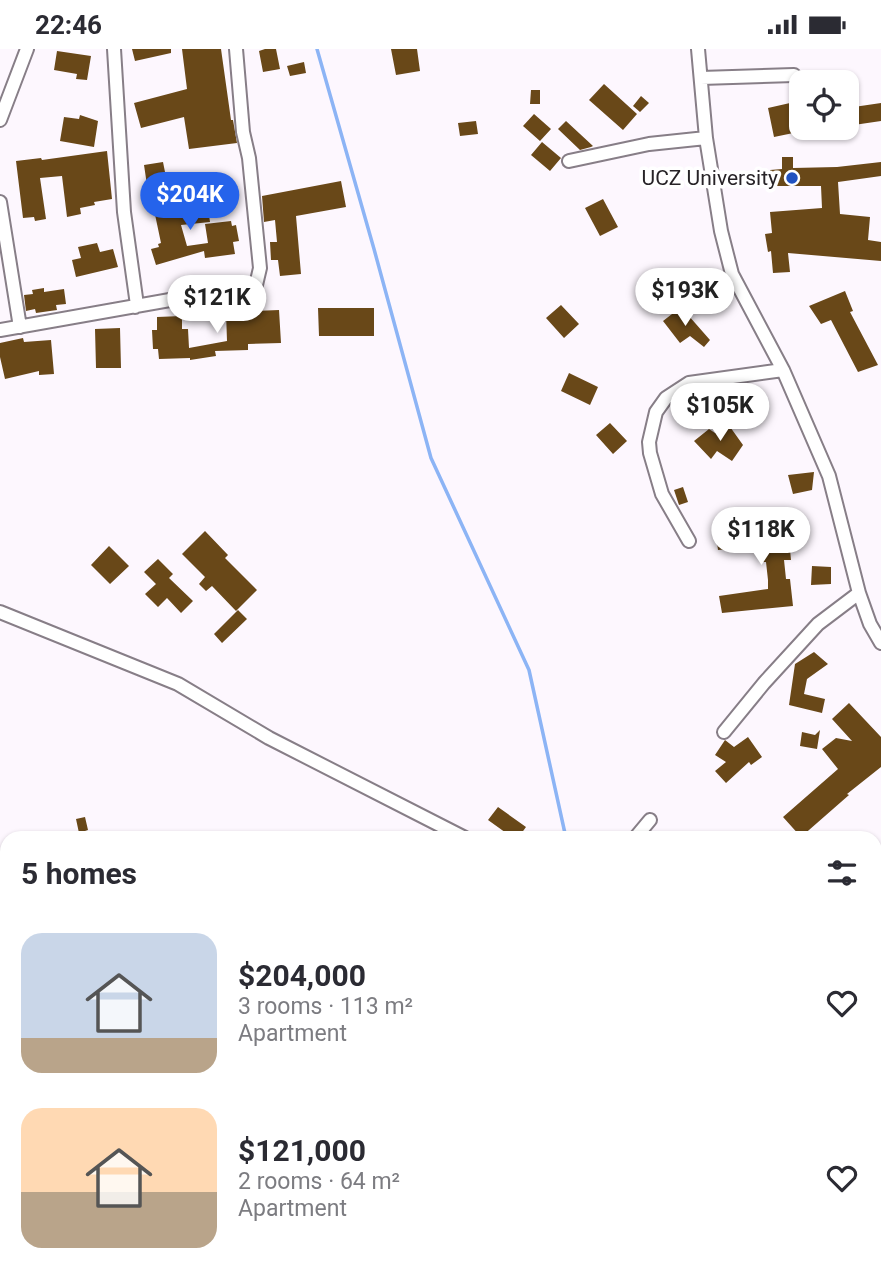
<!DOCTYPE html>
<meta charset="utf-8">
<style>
body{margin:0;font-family:Roboto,sans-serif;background:#f7f7f7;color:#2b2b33;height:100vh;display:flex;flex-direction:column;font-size:26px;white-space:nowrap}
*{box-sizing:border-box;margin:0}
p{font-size:23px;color:#7c7c81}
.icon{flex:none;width:38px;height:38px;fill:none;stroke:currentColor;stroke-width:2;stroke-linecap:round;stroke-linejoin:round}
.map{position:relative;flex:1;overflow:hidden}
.panel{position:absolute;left:0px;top:782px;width:882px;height:450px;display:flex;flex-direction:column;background:#fff;border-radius:21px 21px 0 0;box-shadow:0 2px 5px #0004}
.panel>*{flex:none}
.tools{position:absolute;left:789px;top:21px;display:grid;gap:14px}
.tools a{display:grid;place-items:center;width:70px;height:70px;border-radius:14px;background:#fff;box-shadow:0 2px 5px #0004;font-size:35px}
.price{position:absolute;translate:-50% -60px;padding:0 16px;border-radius:24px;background:#fff;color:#222;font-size:23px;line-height:46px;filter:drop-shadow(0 2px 4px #0008)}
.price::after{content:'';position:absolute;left:50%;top:42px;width:21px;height:16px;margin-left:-10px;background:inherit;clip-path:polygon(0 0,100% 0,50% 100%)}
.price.active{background:#2563eb;color:#fff}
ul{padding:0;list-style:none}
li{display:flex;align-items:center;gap:21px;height:175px;padding:0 21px}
li span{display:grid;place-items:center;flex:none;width:196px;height:140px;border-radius:21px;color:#555}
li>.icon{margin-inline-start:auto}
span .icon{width:84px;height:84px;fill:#fffc;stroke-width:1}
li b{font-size:30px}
h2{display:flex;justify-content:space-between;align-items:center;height:84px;padding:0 21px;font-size:30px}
.status{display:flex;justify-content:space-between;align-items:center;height:49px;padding:0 35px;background:#fff;direction:ltr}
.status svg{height:19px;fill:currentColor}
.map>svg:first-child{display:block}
</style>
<div class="status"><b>22:46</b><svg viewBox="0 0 49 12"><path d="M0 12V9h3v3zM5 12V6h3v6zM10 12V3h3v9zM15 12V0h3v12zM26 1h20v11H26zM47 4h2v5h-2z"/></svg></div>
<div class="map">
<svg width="881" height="1231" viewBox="0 0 881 1231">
<rect width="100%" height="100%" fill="#fdf7fe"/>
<path fill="#8cb4f5" d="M875,1095L881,1106V1149L875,1146Z"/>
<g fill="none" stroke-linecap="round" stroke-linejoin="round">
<path stroke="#8cb4f5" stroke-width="3.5" d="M317,0L374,200L431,409L529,621L566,789"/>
</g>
<path fill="#694818" d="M132,0H171V4L135,12Z
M182,0H221L231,71H233L237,94L189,100L184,68L141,79L134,54L187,40Z
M265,0H276L280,20L263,23L259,2Z
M391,0H417L420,22L396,26Z
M57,2L91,7L87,31L76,30L77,25L54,21Z
M304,13L306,24L290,27L287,17Z
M604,35L637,65L623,81L589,51Z
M531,41H540V55H530Z
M641,47L649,54L640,63L633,57Z
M790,54L793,70L800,68L803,82L774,88L768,59Z
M881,54V72L847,77V59Z
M534,65L551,80L540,92L523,77Z
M80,66L98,72L94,98L60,92L64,68L79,70Z
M476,72L478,85L460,87L458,74Z
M566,72L593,97L591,98L580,101L558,80Z
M542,93L561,109L550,122L531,106Z
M107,102L112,150L94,153L95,156L80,159L81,165L67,168L62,127L40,129L46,170L35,172L34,168L23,169L16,112L41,109L42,111Z
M782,108H793V119L837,118L881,113V127L838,133L840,165L870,168L868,191L881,193V212L788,204L790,223L773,224L771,202L768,203L765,185L772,184L770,163L822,159L821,137H770V121L782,120Z
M163,113L167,133L147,136L144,116Z
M341,132L346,158L296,167L301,225L280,227L278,211H271L270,193H277L275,171L264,173L262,147Z
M603,150L618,178L600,187L585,159Z
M176,151L177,156L207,153L210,173L181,176L187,197L208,194L205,175L231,172L232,177L236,176L239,192L233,193L235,205L205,209L204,202L156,216L151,200L159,198L158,195L161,194L153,156Z
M97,194L100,203L113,200L118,218L76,228L72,211L81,209L78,198Z
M44,239V243L64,240L66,255L56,256L57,261L36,264L35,260L26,262L24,246L33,245L32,241Z
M845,242L853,262L850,263L878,316L858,323L831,271L821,275L809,257Z
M561,256L579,275L564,289L546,269Z
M681,258L710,291L704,298L690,287L680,294L663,272Z
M318,259H374V287H319Z
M279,261L281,294L248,295V301L215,302L216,307L190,311V309L159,310L158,300H153L152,281H157V268L182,267V280H188L189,299L227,292L226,263Z
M120,279L121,319H96L95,280Z
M23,289L24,293L51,291L54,325L39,326V322L5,330L0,308V294Z
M569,324L598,338L590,356L561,342Z
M610,374L627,392L613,405L596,386Z
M728,375L743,396L732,412L717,402L711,410L694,392L709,380L715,384Z
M814,423L812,441L793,445L788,426Z
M683,438L688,453L679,456L674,441Z
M774,468V479H788L791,511H784L786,530H790L793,557L722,564L719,547L768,540V531L766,513H760L759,497L718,501L716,486L757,480L756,470Z
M205,482L228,506L225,509L257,541L236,562L212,537L206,542L199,535L205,528L182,505Z
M109,497L129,517L110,535L91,516Z
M158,510L173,525L169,529L193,552L181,564L167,549L158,558L145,545L156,535L144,523Z
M812,517L831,518V535L811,536Z
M238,561L247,570L222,594L214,585Z
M814,603L828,615L807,630L804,645L825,650L822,664L789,656L795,615Z
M849,654L881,688V718L847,745L849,746L801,788L783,768L838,720L822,700L836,689L852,692L832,670Z
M820,681L817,700L800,697L802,683L815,686Z
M748,688L762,708L751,716L749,713L726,734L715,722L726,713L715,706L725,691L734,698Z
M498,758L526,778L518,789H513L488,771Z
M85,768L88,781L79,784L76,770Z"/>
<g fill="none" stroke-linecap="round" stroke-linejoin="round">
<defs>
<path id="minor" d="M114,0L124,163L137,256L135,258
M698,0L706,89L721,182L732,225L783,321L829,427L859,544L870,575L881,594
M701,29L794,26
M0,71L27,0
M569,112L649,95L706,89
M0,153L20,278
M0,281L198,246L251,243L256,236L260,219L249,109L243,83L236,0
M689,492L662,445L650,404L649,393L656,363L666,349L689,334L783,321
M0,563L178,635L269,689L465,789
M724,683L764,634L818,575L859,544
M635,789L650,771
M875,899L881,895
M875,977L881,1003"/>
</defs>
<use href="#minor" stroke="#877e87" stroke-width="16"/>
<use href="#minor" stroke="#fff" stroke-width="12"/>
</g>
<circle fill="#2152c0" stroke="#fff" stroke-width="2.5" cx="792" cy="129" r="7"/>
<g text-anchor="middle" stroke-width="7" stroke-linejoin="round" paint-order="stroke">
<g font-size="21" fill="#272327" stroke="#fff" text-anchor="end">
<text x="778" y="136">UCZ University</text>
</g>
</g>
</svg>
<div class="tools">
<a><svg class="icon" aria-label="locate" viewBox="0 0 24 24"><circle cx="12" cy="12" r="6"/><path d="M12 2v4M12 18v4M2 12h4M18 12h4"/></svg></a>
</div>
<b class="price active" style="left:190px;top:183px">$204K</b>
<b class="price" style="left:685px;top:279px">$193K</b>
<b class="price" style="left:217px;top:286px">$121K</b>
<b class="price" style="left:720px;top:394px">$105K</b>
<b class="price" style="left:761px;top:518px">$118K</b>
<section class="panel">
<h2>5 homes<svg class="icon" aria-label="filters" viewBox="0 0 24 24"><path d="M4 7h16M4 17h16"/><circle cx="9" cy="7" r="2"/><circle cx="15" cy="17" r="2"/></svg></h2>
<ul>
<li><span style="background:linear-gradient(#c9d6e8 75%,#b9a48a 0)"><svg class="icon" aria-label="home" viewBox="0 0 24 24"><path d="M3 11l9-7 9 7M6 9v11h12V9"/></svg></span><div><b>$204,000</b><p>3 rooms · 113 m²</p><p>Apartment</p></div><svg class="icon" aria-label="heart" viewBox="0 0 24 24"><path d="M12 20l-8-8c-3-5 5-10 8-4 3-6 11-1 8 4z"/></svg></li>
<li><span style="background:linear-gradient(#ffd9b3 60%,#b9a48a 0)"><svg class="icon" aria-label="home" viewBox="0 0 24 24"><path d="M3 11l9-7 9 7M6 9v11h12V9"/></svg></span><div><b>$121,000</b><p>2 rooms · 64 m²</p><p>Apartment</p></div><svg class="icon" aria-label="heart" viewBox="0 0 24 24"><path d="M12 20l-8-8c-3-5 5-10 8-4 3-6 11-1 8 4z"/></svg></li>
</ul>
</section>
</div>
